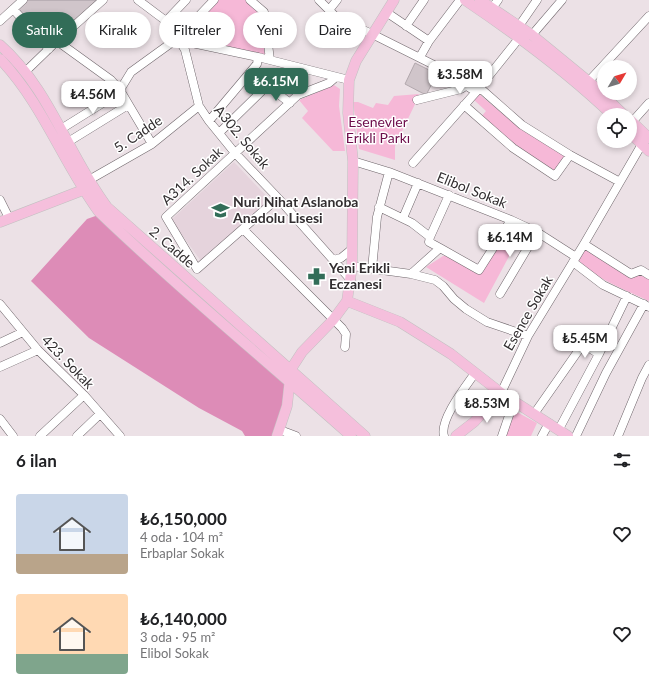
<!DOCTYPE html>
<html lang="tr">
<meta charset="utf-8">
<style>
body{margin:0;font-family:Lato,sans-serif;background:#f6f6f6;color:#202124;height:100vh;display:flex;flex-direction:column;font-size:15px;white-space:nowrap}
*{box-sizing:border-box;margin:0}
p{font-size:13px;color:#757577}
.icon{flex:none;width:22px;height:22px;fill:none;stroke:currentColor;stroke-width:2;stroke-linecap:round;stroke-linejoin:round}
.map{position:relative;height:436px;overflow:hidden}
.sheet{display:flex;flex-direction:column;background:#fff;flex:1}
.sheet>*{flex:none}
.guide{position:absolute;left:12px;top:12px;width:400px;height:36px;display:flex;gap:8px}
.needle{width:26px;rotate:52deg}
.fabs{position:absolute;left:597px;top:60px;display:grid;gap:8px}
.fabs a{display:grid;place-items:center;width:40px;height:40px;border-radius:50%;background:#fff;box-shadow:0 2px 6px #0003;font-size:20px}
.price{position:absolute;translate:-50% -34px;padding:0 9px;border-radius:8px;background:#fff;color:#222;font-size:13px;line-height:26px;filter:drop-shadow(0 1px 2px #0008)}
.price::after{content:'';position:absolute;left:50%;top:24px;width:12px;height:9px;margin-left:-6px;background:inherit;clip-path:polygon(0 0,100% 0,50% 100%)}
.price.active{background:#326d58;color:#fff}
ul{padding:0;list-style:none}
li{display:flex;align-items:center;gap:12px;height:100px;padding:0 16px}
li span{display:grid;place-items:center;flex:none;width:112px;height:80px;border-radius:4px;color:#555}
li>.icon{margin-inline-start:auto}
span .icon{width:48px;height:48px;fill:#fffc;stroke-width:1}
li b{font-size:17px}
h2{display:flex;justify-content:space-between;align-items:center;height:48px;padding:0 16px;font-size:17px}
.chip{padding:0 14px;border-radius:18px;background:#fff;box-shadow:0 2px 6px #0003;font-size:14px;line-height:36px}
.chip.active{background:#326d58;color:#fff}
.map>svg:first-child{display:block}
</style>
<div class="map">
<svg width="649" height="436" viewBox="0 0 649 436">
<rect width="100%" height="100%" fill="#ece1e6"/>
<path fill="#e5d3dc" d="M234,162L271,201L201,261L171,220Z"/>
<path fill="#f6b8d7" d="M218,0H245L260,12L265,56L188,37L186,34Z
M334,85L340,89L339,106L345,151H333L302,118L308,111L299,100Z
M419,94L416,102L395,146V160L359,149L353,102H358L373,108L376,103L388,105L394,96Z
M479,94L522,130L565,155L554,172L514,145L481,117L486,111L474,100Z
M510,227H513L522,232L484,303L426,267L443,256H448L481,274Z
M586,247L633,278L639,272L649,278V301C632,293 587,275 578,259Z
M513,410L537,423L531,436H506Z"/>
<path fill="#dd8cb7" d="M101,214L290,382L275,436H245L242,431L199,408L89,338L31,281L87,219Z"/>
<path fill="#d0c5ca" stroke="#b2a8ad" d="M23,0H103L49,49L13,9Z
M23,0H103L49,49L13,9Z
M415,63L437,74L426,95L405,84Z"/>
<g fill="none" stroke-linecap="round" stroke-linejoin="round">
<defs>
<path id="minor" d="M138,0L166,21L178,38L185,50L199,106L209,121L235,153L278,198L351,280
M250,0L264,12L270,60
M319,0L337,18L372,34L438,67L476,92
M492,8L498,0
M13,9L49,49
M329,10L337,0
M386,12L429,41
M0,21L23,0
M166,21L186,0
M406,26L424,0
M519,26L537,0
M532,35L562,0
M178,38L192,43L258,57L349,80
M57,41L111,80L120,90L152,144
M420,57L429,41L460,0
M26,71L57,41L103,0
M250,72L290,103
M588,82L649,16
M480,88L522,125L570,155L620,182
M417,100L461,89L467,85
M464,105L513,148L555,176L570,155
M209,121L257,64L258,57
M632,122L649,103
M61,129L114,96L120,90L131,72L178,38L214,0
M219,133L268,85
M68,142L128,105
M353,161L389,172L511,220L537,232L576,257
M413,163L476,92L520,37
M89,180L152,144L199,106
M278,198L197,269L166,217L298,95L329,83L336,77
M0,200L9,218
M379,207L412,223L430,237L429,242L440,248
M403,218L418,183
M243,229L342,328L346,334L345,347
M430,237L449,195
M584,244L631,274L641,270L649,275
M333,260L341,258L352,249
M573,262L603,285L649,307
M352,266L411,274L435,280L443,286L454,299L466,309L487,322L528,336
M372,269L377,217L389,172
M411,274L440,248L479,270L511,220
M500,294L537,232
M0,304L38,350L84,395L120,436
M0,343L23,332
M0,367L38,350
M501,393L528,336L584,244L642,144
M534,414L583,344L599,354
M0,419L13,436
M559,429L599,354L627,296
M280,430L296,436
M40,436L84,395
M77,436L100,414
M444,436C439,420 466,386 475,373
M502,436L514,401
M542,436L549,423
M576,436L606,373L644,304
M618,436L642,378L649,365"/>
<path id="major" d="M465,0C517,35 567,72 612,115
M480,0L532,35L593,85L624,115
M0,45C50,89 68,155 107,207L365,436
M0,59C43,104 63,163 99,212C180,290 267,361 351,436
M630,120L649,138
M630,133L649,151
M0,222L83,190
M347,301L400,322L451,354L501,393L568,436
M277,436L287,406L291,369L302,352L333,320L347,301L352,266L353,161L348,113L349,80L356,61L394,0
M456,436L474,422L501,393"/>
</defs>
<use href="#minor" stroke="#6f666b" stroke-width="9"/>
<use href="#major" stroke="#c2c0c1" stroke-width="11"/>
<use href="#minor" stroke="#fff" stroke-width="8"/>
<use href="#major" stroke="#f5bfdc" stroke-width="10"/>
</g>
<defs>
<symbol id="school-bare" viewBox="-9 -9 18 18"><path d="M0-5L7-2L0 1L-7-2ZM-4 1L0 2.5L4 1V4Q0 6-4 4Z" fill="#326d58" stroke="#fff" stroke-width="2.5" paint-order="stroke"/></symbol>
<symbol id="pharmacy-bare" viewBox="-9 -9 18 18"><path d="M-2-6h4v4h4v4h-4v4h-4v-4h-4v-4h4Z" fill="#326d58" stroke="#fff" stroke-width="2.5" paint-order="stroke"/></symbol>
</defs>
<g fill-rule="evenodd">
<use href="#school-bare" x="208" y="198" width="25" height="25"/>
<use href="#pharmacy-bare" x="304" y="264" width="25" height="25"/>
</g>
<g text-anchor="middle" stroke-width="3" stroke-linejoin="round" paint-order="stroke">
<g font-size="14" fill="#6d0d4b" stroke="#fff">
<text x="378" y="127">Esenevler<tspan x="378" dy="16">Erikli Parkı</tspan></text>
</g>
<g font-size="14" fill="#322e30" stroke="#fff">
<text transform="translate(138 134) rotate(-34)" y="5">5. Cadde</text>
<text transform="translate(242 137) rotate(50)" y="5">A302. Sokak</text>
<text transform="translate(192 176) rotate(-43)" y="5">A314. Sokak</text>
<text transform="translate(472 190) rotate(22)" y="5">Elibol Sokak</text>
<text transform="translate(172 247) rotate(41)" y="5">2. Cadde</text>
<text transform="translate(528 313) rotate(-60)" y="5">Esence Sokak</text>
<text transform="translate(68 362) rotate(46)" y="5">423. Sokak</text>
</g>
<g font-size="14" font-weight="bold" fill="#322e30" stroke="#fff" text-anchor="start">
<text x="233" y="207">Nuri Nihat Aslanoba<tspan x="233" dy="16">Anadolu Lisesi</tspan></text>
<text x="329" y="273">Yeni Erikli<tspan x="329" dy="16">Eczanesi</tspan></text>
</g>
</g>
</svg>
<div class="fabs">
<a><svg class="needle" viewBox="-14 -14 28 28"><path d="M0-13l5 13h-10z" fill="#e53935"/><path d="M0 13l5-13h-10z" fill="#757577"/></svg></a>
<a><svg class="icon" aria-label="locate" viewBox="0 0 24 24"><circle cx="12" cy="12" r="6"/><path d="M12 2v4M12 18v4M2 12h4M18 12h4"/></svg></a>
</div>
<b class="price" style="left:460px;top:95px">₺3.58M</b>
<b class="price active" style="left:276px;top:102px">₺6.15M</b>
<b class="price" style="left:93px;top:115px">₺4.56M</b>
<b class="price" style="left:510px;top:258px">₺6.14M</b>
<b class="price" style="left:585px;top:359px">₺5.45M</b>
<b class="price" style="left:487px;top:424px">₺8.53M</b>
<div class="guide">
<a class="chip active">Satılık</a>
<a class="chip">Kiralık</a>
<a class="chip">Filtreler</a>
<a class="chip">Yeni</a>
<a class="chip">Daire</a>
</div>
</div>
<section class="sheet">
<h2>6 ilan<svg class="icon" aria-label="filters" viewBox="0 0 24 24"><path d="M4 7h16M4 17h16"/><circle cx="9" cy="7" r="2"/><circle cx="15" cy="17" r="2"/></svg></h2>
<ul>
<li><span style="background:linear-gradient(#c9d6e8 75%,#b9a48a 0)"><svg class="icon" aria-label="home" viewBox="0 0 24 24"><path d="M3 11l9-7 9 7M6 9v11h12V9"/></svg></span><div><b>₺6,150,000</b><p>4 oda · 104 m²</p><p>Erbaplar Sokak</p></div><svg class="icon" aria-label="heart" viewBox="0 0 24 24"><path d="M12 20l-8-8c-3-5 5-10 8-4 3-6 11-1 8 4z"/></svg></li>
<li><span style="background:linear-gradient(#ffd9b3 75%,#7fa58c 0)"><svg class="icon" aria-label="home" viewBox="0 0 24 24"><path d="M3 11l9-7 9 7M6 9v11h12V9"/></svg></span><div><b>₺6,140,000</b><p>3 oda · 95 m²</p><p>Elibol Sokak</p></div><svg class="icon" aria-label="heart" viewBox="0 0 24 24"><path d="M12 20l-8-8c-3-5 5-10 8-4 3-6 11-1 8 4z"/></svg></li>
</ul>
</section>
